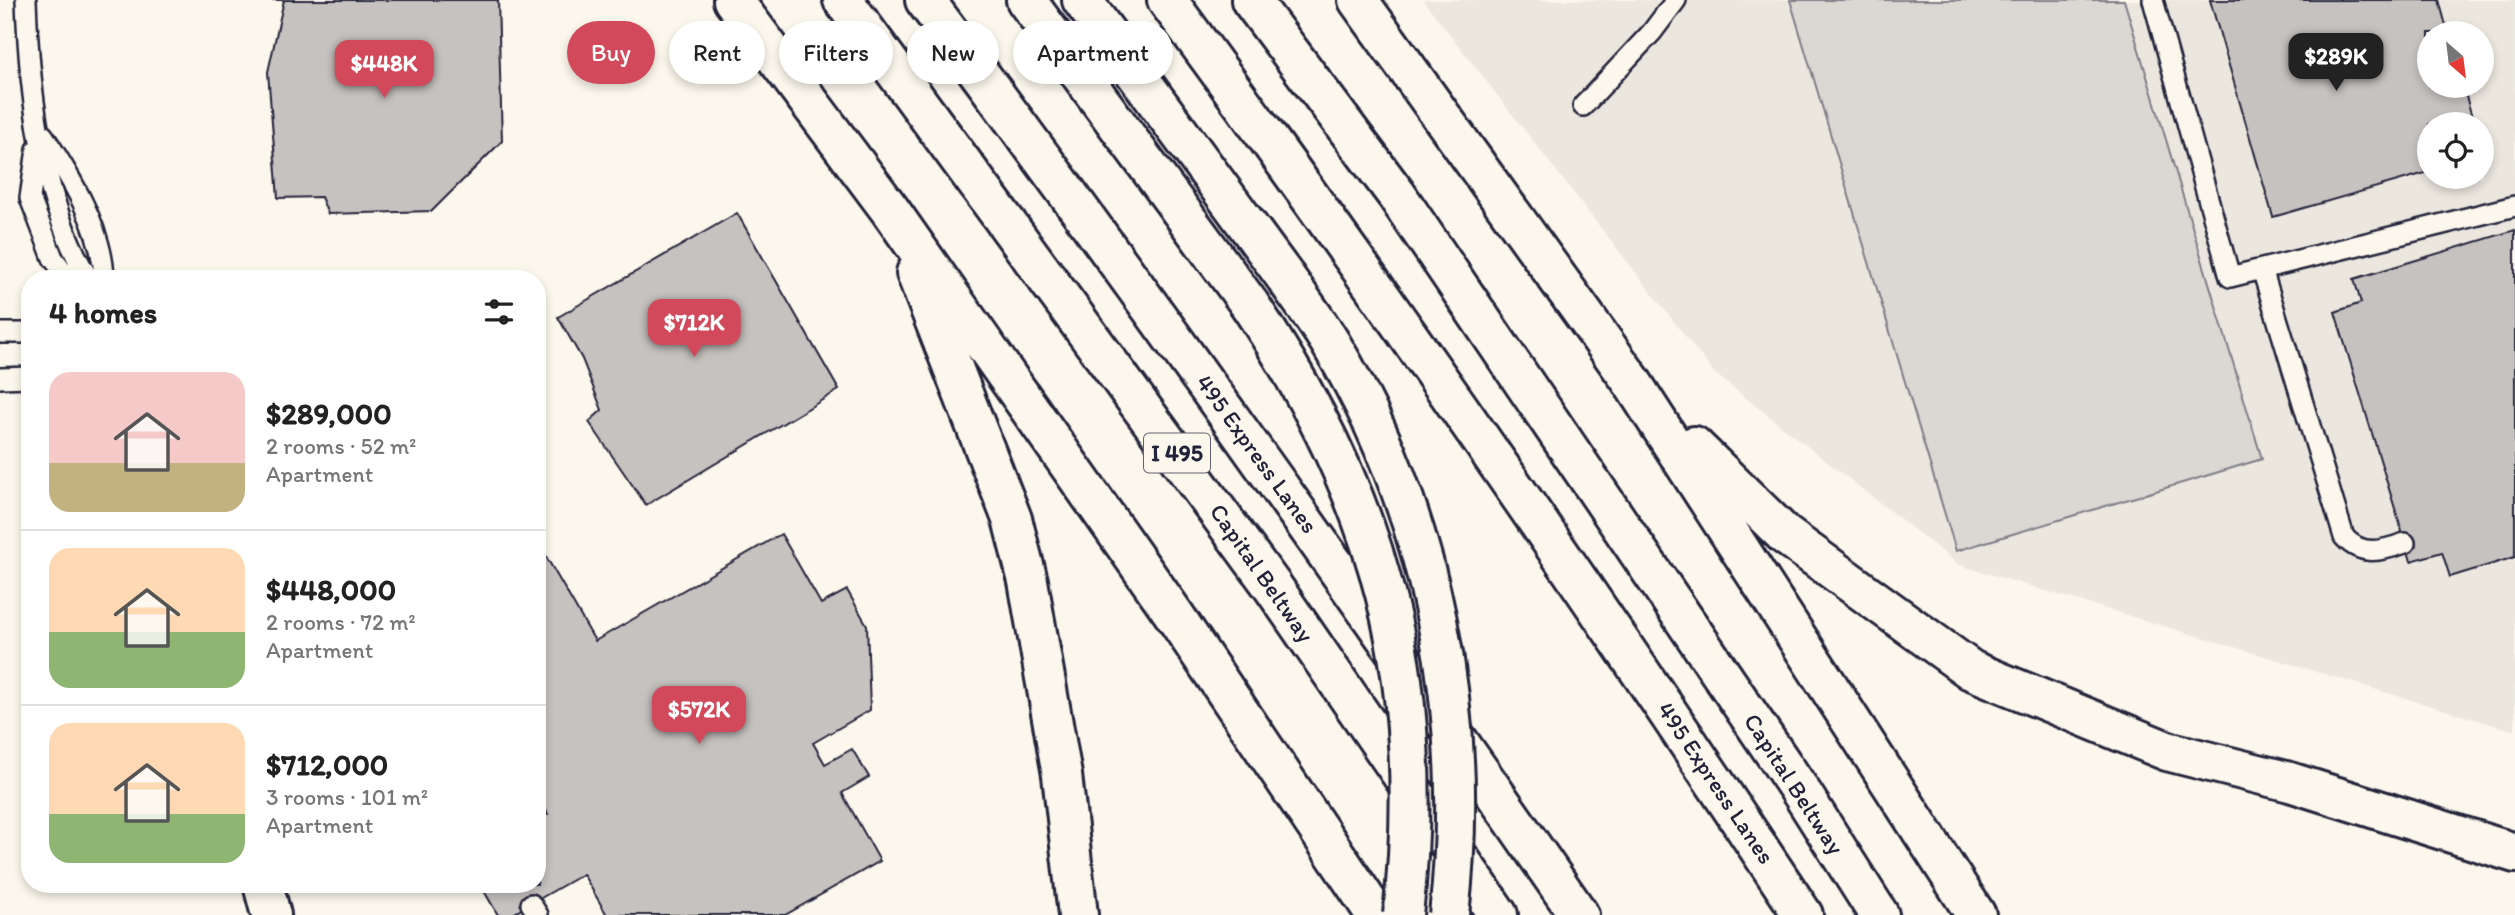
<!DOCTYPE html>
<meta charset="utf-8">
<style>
body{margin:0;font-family:Itim,sans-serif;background:#f2f2f2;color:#222;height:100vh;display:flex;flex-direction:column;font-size:26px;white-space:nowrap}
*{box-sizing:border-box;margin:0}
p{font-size:23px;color:#767676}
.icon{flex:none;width:38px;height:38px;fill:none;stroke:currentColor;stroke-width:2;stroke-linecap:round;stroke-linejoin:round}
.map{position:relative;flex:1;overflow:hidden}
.drawer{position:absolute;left:21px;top:270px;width:525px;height:623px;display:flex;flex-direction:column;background:#fff;border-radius:28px;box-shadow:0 4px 10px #0003}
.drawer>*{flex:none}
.guide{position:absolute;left:567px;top:21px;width:665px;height:63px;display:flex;gap:14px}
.needle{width:46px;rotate:152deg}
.fabs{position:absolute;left:2417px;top:21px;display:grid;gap:14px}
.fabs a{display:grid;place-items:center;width:77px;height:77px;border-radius:50%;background:#fff;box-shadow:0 4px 10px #0003;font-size:35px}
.price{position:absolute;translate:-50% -60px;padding:0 16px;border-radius:14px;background:#d1495b;color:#fff;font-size:23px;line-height:46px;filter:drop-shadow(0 2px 4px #0008)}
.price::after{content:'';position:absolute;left:50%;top:42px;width:21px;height:16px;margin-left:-10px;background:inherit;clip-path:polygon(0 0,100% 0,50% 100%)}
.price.active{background:#222;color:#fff}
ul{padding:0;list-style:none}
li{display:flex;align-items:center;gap:21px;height:175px;padding:0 28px}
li+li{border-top:2px solid #e0e0e0}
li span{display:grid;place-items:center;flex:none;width:196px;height:140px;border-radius:21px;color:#555}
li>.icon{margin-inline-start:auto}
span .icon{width:84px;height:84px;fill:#fffc;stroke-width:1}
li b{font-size:30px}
h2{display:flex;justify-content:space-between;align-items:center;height:84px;padding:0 28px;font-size:30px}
.chip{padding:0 24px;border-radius:32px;background:#fff;box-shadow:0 4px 10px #0003;font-size:24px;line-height:63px}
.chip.active{background:#d1495b;color:#fff}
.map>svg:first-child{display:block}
</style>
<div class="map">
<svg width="2515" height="915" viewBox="0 0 2515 915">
<rect width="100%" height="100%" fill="#fbf7ec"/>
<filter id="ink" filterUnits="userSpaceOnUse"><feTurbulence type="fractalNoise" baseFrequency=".0143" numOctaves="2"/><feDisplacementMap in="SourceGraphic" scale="14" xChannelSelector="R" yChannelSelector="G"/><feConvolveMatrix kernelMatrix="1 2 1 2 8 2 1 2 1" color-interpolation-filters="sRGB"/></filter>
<g filter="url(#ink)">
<path fill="#ebe7df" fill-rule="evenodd" d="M1423,0H2515V731L1959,565L1714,373ZM2429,33H2482V86H2429ZM2429,124H2482V177H2429Z"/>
<path fill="#dbd8d3" stroke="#7e7d87" stroke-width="2" d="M1790,0H2124L2262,459L1956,551Z"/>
<path fill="#c6c2c0" stroke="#22223b" stroke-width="2" d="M227,0H498L502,141L432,211L328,214L321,197L278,198L268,72L284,0Z
M2210,0H2439L2448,33H2429V86H2463L2474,124H2429V172L2273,217Z
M737,213L839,390L646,505L589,422L602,410L582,359L558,317Z
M2515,230V557L2450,577L2442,552L2411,561L2335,312L2361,303L2354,279Z
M781,534L821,604L847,590L867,625L870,710L813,743L825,764L852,749L869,777L842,793L880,861L785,915H607L583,874L511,915H498L480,884H537V820L548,814L537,795V541L595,641Z"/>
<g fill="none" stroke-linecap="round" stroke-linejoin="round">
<defs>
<path id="service" d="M26,0C29,90 41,200 88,278
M2153,0L2230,277L2515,206
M1583,106L1652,32L1676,0
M43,135C69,174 103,230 104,278
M37,149L30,198L53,258L68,278
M2262,269L2344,537C2362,557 2382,551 2405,543
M0,333H30
M0,378L30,377
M531,904L538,915"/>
<path id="minor" d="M263,884L271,915"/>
<path id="motorway" d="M733,0L890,210L1173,613L1376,915
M843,0L1273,587L1498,915
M925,0C1149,301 1366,606 1579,915
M1026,0L1250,305
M1082,0L1286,278
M1167,0C1387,299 1598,605 1803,915
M1251,0L1396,194L1803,795L1879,915
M1358,0L1630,379L1976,915
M916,273L1012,519L1028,581L1062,775L1078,915
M1694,446L1785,535L1971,670L2167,751L2290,782L2515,853"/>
</defs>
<use href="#service" stroke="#22223b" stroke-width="24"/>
<use href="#minor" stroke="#22223b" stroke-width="44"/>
<use href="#motorway" stroke="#22223b" stroke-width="44"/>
<use href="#service" stroke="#fbf7ec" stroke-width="19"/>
<use href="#minor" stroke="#fbf7ec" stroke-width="38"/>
<use href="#motorway" stroke="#fbf7ec" stroke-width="38"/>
<defs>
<path id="motorway-bridge" d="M1286,278C1301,300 1317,321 1331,344C1434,516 1471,717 1449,915
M1250,305C1381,500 1429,680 1403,915"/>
</defs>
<use href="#motorway-bridge" stroke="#22223b" stroke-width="44" stroke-linecap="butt"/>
<use href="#motorway-bridge" stroke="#fbf7ec" stroke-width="38"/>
</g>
</g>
<g text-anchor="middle" stroke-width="7" stroke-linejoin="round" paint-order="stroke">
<rect fill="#fbf7ec" stroke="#636270" stroke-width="2" x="1144" y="433.5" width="66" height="39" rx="5"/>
<g font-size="23" font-weight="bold" fill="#22223b">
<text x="1177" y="461">I 495</text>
</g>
<g font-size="24" fill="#22223b" stroke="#fbf7ec">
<text transform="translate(1257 454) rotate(54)" y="8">495 Express Lanes</text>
<text transform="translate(1262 573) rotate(55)" y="8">Capital Beltway</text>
<text transform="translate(1716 783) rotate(56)" y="8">495 Express Lanes</text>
<text transform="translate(1794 784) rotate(57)" y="8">Capital Beltway</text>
</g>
</g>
</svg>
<div class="fabs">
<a><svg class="needle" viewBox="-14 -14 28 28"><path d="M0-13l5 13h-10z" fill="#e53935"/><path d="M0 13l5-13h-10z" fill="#767676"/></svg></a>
<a><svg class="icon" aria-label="locate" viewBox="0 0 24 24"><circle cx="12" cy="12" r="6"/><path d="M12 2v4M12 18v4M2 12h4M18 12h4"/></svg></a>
</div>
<b class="price active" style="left:2336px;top:93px">$289K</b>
<b class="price" style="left:384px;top:100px">$448K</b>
<b class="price" style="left:694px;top:359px">$712K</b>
<b class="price" style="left:699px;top:746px">$572K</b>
<div class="guide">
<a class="chip active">Buy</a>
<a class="chip">Rent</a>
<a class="chip">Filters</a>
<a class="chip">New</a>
<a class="chip">Apartment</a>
</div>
<section class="drawer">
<h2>4 homes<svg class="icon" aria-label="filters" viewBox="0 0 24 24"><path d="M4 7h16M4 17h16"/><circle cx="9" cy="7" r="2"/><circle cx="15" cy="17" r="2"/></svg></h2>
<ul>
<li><span style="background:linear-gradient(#f6c9c9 65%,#c2b280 0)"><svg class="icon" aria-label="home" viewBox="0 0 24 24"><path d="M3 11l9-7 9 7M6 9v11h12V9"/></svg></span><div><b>$289,000</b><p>2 rooms · 52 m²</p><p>Apartment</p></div></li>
<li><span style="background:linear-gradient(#ffd9b3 60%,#8fb573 0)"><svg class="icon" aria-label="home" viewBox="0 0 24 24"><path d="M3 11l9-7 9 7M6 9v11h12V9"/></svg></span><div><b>$448,000</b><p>2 rooms · 72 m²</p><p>Apartment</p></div></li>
<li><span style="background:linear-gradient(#ffd9b3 65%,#8fb573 0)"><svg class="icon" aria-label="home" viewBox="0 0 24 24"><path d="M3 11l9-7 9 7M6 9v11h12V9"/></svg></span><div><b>$712,000</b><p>3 rooms · 101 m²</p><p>Apartment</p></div></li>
</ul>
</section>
</div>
